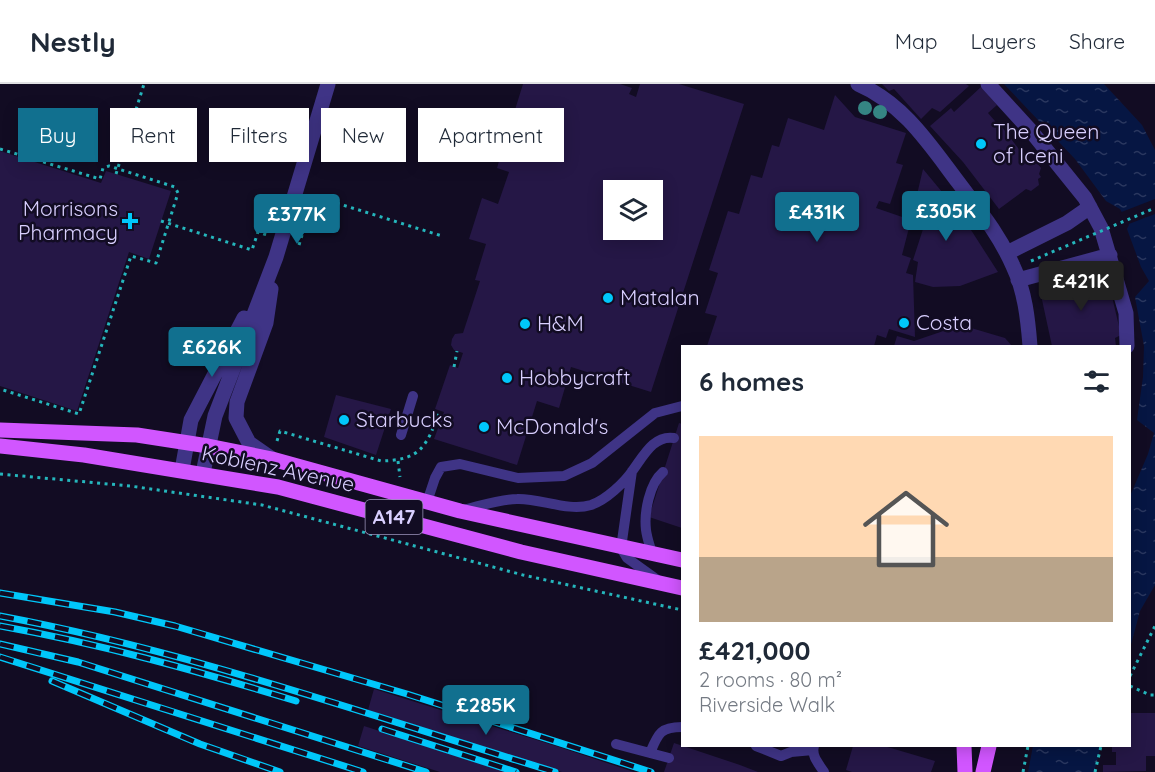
<!DOCTYPE html>
<meta charset="utf-8">
<style>
body{margin:0;font-family:Quicksand,sans-serif;background:#f6f6f7;color:#1f2937;height:100vh;display:flex;flex-direction:column;font-size:22px;white-space:nowrap}
*{box-sizing:border-box;margin:0}
p{font-size:20px;color:#747a83}
.icon{flex:none;width:33px;height:33px;fill:none;stroke:currentColor;stroke-width:2;stroke-linecap:round;stroke-linejoin:round}
.map{position:relative;flex:1;overflow:hidden}
.details{position:absolute;left:681px;top:261px;width:450px;height:402px;display:flex;flex-direction:column;background:#fff;border-radius:0px;box-shadow:0 3px 15px #0003}
.details>*{flex:none}
.hud{position:absolute;left:18px;top:24px;width:570px;height:54px;display:flex;gap:12px}
.tools{position:absolute;left:603px;top:96px;display:grid;gap:12px}
.tools a{display:grid;place-items:center;width:60px;height:60px;border-radius:0px;background:#fff;box-shadow:0 3px 15px #0003;font-size:30px}
.price{position:absolute;translate:-50% -51px;padding:0 14px;border-radius:6px;background:#11708f;color:#fff;font-size:20px;line-height:39px;filter:drop-shadow(0 2px 3px #0008)}
.price::after{content:'';position:absolute;left:50%;top:36px;width:18px;height:14px;margin-left:-9px;background:inherit;clip-path:polygon(0 0,100% 0,50% 100%)}
.price.on{background:#222;color:#fff}
ul{padding:0;list-style:none}
li{display:grid;align-content:center;gap:12px;height:318px;padding:0 18px}
li+li{border-top:2px solid #e0e1e3}
li span{display:grid;place-items:center;height:186px;border-radius:0px;color:#555}
li>.icon{margin-inline-start:auto}
span .icon{width:108px;height:108px;fill:#fffc;stroke-width:1}
li b{font-size:26px}
h2{display:flex;justify-content:space-between;align-items:center;height:72px;padding:0 18px;font-size:26px}
.pill{padding:0 21px;border-radius:0px;background:#fff;box-shadow:0 3px 15px #0003;font-size:21px;line-height:54px}
.pill.on{background:#11708f;color:#fff}
header{display:flex;align-items:center;gap:36px;box-sizing:border-box;height:84px;padding:0 30px;background:#fff;border-bottom:2px solid #e0e1e3}
header strong{font-size:28px}
nav{display:flex;gap:33px;margin-inline-start:auto;font-size:21px}
.map>svg:first-child{display:block}
</style>
<header>
<strong>Nestly</strong>
<nav><a>Map</a><a>Layers</a><a>Share</a></nav>
</header>
<div class="map">
<svg width="1155" height="688" viewBox="0 0 1155 688">
<defs>
<pattern id="water-ripples" width="26" height="14" patternUnits="userSpaceOnUse" patternTransform="scale(1.5)"><rect width="26" height="14" fill="#061643"/><path d="M2 4q2-2 4 0t4 0M15 11q2-2 4 0t4 0" fill="none" stroke="#2a375f"/></pattern>
</defs>
<rect width="100%" height="100%" fill="#120c23"/>
<path fill="url(#water-ripples)" d="M1004,0H1104L1142,41L1155,66V501L1140,527L1130,564V412L1148,370L1154,349L1137,336L1143,293L1144,262L1135,213L1149,197L1141,183L1127,145L1129,141L1120,125L1106,117L1075,75Z
M1033,662H1101L1094,688H1028Z"/>
<path fill="#120c23" d="M1155,115V130L1126,141L1119,129Z"/>
<path fill="#251746" fill-rule="evenodd" d="M523,0H620L632,4L629,10L636,13L640,0H679L744,20L651,308L571,283L559,324L537,317L517,381L434,355L444,328L435,325L450,281L458,284L463,269L454,266L451,261L452,255L455,250L463,249L480,197L475,196L486,160L469,155L482,114L498,120L509,88L497,84L502,67L508,49L520,53L526,33L514,29ZM614,106H652V146H614Z
M882,0H966L969,2L940,28L932,24L921,35L894,5L889,7Z
M981,3L997,21L988,29L1001,44L1002,43L1028,77L1034,75L1041,84L1039,90L1041,93L1038,95L1039,101L1031,107L1026,105L999,125L963,78L930,42L951,24L954,28Z
M835,11L855,33L906,49L896,79L903,81L890,120L879,117L876,124L911,136L902,171L911,174L906,189L913,191L915,253L889,245L886,254L877,251L874,262H707L717,232L705,229L718,189L709,186L728,127L739,130L751,91L762,94L772,61L779,63L788,34L824,46Z
M0,67L101,99L106,87L171,107L149,175L129,168L77,327L0,302Z
M923,85L962,132L998,188L960,202L933,203L915,198L918,178L913,176L924,142L911,136Z
M1106,187L1121,251L1115,254L1116,262H1052L1039,202Z
M961,241L1005,254L1012,262H894L897,252L914,257Z
M336,311L391,325L376,371L324,353Z
M679,339L682,340V444L649,433Z
M374,605L559,663L634,688H562L552,685L368,626Z
M1130,629H1155V672H1146V687L1103,688V681H1116V668H1112V662H1130Z
M364,642L506,688H440L358,662Z
M674,659L740,681L758,688H664Z
M853,662H884L935,677L931,688H852L846,686Z"/>
<g fill="none" stroke-linecap="round" stroke-linejoin="round">
<path stroke="#25b6bc" stroke-width="3" stroke-dasharray="3 4.5" stroke-linecap="butt" d="M0,65L100,95L103,84L109,82L175,103L178,109L156,179L131,172L79,330L0,305
M116,90L144,0
M161,137L252,166L258,148L267,151
M299,161L314,112L442,152
M454,283L457,267
M277,357L280,347L381,377C422,376 426,362 440,327
M398,377L400,393
M0,390L130,402L262,421L523,491L682,526
M1130,592L1155,542
M1130,602L1150,611H1155
M1023,688L1028,662
M1095,688L1101,662"/>
<path stroke="#3f3486" stroke-width="10" d="M401,351L413,312
M632,387L621,464L627,474L659,497
M427,418L435,394L441,383L460,380L518,394L564,392L592,379L655,329L682,322
M463,426C480,422 500,415 517,415C540,414 568,428 591,421C606,416 624,399 633,386C644,371 654,351 674,354
M652,470C650,462 647,454 646,446C644,429 649,400 663,388
M616,660L650,669
M756,662L781,672L791,668L813,666
M814,662C811,672 819,680 824,688
M669,674L650,669C658,650 660,643 682,643"/>
<path stroke="#3f3486" stroke-width="15" d="M858,0C903,19 930,61 958,98C979,126 999,150 1013,182C1025,207 1028,236 1030,262
M988,0L1031,47L1085,114L1101,144L1126,229L1127,262
M1007,169L1067,139L1090,123
M1018,196L1110,171
M271,205L266,239L237,318L236,334L249,359L272,375
M182,386L191,336L244,234
M203,389L215,332L276,173L328,0"/>
<path stroke="#d156ff" stroke-width="15" d="M0,346L137,351L208,362L272,375L460,427L682,476
M0,362L84,371L278,403L521,468L682,504
M964,662L965,688
M983,688L989,662"/>
<defs>
<path id="rail" d="M0,509L115,528L175,542L407,610L651,688
M0,532C189,567 371,632 555,688
M0,542C101,560 198,587 296,617
M0,560L78,578L426,688
M0,573L363,688
M52,597L200,660L280,688
M382,645L516,688"/>
</defs>
<use href="#rail" stroke="#00c7fa" stroke-width="7"/>
<use href="#rail" stroke="#120c23" stroke-width="4.5" stroke-dasharray="14" stroke-linecap="butt"/>
<path stroke="#25b6bc" stroke-width="3" stroke-dasharray="3 4.5" stroke-linecap="butt" d="M1031,177L1155,124"/>
</g>
<g fill="#358583">
<circle cx="865" cy="24" r="7"/>
<circle cx="880" cy="28" r="7"/>
</g>
<g fill="#00c7fa" stroke="#120c23" stroke-width="2">
<circle cx="981" cy="60" r="6"/>
<path d="M127 128h6v6h6v6h-6v6h-6v-6h-6v-6h6z"/>
<circle cx="608" cy="214" r="6"/>
<circle cx="904" cy="239" r="6"/>
<circle cx="525" cy="240" r="6"/>
<circle cx="507" cy="294" r="6"/>
<circle cx="344" cy="336" r="6"/>
<circle cx="484" cy="343" r="6"/>
</g>
<g text-anchor="middle" stroke-width="5" stroke-linejoin="round" paint-order="stroke">
<rect fill="#120c23" stroke="#9d94bd" stroke-width="1.5" x="365.5" y="416" width="57" height="34" rx="4.5"/>
<g font-size="20" font-weight="bold" fill="#d9cfff">
<text x="394" y="440">A147</text>
</g>
<g font-size="21" fill="#d9cfff" stroke="#120c23" text-anchor="start">
<text x="993" y="55">The Queen<tspan x="993" dy="24">of Iceni</tspan></text>
<text x="118" y="132" text-anchor="end">Morrisons<tspan x="118" dy="24">Pharmacy</tspan></text>
<text x="620" y="221">Matalan</text>
<text x="916" y="246">Costa</text>
<text x="537" y="247">H&amp;M</text>
<text x="519" y="301">Hobbycraft</text>
<text x="356" y="343">Starbucks</text>
<text x="496" y="350">McDonald's</text>
</g>
<g font-size="21" fill="#d9cfff" stroke="#120c23">
<text transform="translate(278 385) rotate(12)" y="7">Koblenz Avenue</text>
</g>
</g>
</svg>
<div class="tools">
<a><svg class="icon" aria-label="layers" viewBox="0 0 24 24"><path d="M12 4l9 5-9 5-9-5zM3 14l9 5 9-5"/></svg></a>
</div>
<b class="price" style="left:946px;top:158px">£305K</b>
<b class="price" style="left:817px;top:159px">£431K</b>
<b class="price" style="left:297px;top:161px">£377K</b>
<b class="price on" style="left:1081px;top:228px">£421K</b>
<b class="price" style="left:212px;top:294px">£626K</b>
<b class="price" style="left:486px;top:652px">£285K</b>
<div class="hud">
<a class="pill on">Buy</a>
<a class="pill">Rent</a>
<a class="pill">Filters</a>
<a class="pill">New</a>
<a class="pill">Apartment</a>
</div>
<section class="details">
<h2>6 homes<svg class="icon" aria-label="filters" viewBox="0 0 24 24"><path d="M4 7h16M4 17h16"/><circle cx="9" cy="7" r="2"/><circle cx="15" cy="17" r="2"/></svg></h2>
<ul>
<li><span style="background:linear-gradient(#ffd9b3 65%,#b9a48a 0)"><svg class="icon" aria-label="home" viewBox="0 0 24 24"><path d="M3 11l9-7 9 7M6 9v11h12V9"/></svg></span><div><b>£421,000</b><p>2 rooms · 80 m²</p><p>Riverside Walk</p></div></li>
</ul>
</section>
</div>
